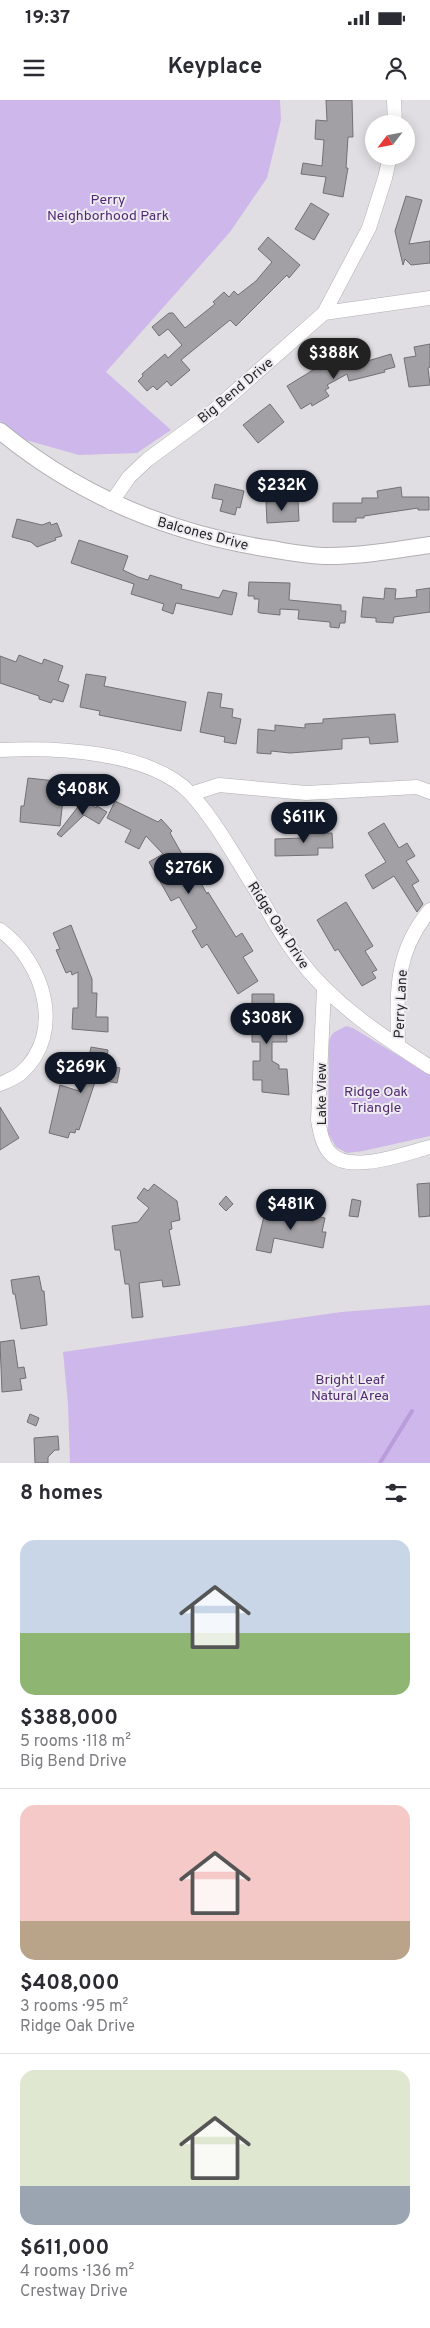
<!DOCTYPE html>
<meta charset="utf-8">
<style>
body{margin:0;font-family:Overpass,sans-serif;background:#f7f7f7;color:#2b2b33;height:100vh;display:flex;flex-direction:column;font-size:19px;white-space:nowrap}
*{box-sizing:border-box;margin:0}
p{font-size:16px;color:#7c7c81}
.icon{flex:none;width:28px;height:28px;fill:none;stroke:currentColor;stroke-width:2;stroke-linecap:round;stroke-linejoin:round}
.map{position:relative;height:1363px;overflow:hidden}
.panel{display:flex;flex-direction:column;background:#fff;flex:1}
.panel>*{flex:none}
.needle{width:32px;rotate:238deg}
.controls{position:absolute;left:365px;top:15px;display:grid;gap:10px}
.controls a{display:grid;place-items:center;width:50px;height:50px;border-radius:50%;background:#fff;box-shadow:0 2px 12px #0003;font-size:25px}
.price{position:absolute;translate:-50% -42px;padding:0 11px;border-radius:18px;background:#111827;color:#fff;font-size:16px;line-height:32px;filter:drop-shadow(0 1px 2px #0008)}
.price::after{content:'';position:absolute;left:50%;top:30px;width:15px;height:11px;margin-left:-8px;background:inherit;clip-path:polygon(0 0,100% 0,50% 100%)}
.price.selected{background:#222;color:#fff}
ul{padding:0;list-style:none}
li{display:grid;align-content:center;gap:10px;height:265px;padding:0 20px}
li+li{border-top:1px solid #e1e1e2}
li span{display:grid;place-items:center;height:155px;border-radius:15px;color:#555}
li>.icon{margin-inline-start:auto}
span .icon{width:90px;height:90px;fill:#fffc;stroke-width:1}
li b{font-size:21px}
h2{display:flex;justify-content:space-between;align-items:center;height:60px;padding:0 20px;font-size:21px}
.status{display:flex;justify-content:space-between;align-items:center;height:35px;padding:0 25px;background:#fff;direction:ltr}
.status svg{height:14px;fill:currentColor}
header{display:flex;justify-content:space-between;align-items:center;height:65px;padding:0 20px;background:#fff;font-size:22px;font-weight:700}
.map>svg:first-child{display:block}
</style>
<div class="status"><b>19:37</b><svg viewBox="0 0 49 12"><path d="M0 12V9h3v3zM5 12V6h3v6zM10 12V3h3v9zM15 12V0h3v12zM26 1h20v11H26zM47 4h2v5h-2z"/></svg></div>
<header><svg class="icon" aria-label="menu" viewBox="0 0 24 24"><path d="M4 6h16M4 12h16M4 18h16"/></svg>Keyplace<svg class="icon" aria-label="person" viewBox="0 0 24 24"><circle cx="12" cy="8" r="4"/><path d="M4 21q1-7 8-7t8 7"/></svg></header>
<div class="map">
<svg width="430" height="1363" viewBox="0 0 430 1363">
<rect width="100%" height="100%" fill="#e0dee2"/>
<path fill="#ceb7ea" d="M0,0H280L281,20L267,78L230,132L106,272L171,330L137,353L79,355L22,339L0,321Z
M346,926L353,928L430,975V1036L363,1051L347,1053L336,1047L328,1033L329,940L333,933Z
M430,1205V1363H70L68,1304L63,1252L341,1212Z"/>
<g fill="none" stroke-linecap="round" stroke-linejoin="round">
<path stroke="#b99cdb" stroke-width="4" d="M380,1363L412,1311"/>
</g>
<path fill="#a2a0a4" stroke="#727074" d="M326,0H352L353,37H348L346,68H348L343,97L323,93L326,77L301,74L303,63L322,66L324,40L315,39L316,20L327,21Z
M406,96L422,100L409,144L430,141V163L411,165L405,159L403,165L395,131Z
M311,103L329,114L314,140L295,129Z
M268,137L300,165L289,178L287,175L236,226L230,220L181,260L190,270L171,286L167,281L157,290L153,286L147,291L138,281L143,276L142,274L165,254L168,258L182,245L168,229L159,236L152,227L169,213H173L185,228L215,204L213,202L224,192L229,197L234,191L238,195L256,181L272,162L258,149Z
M430,244V267L428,268L430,285L409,287L404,258L416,256L414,247Z
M391,254L395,267L384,270L385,272L349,281L347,274L327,285L329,288L325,290L329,296L312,306L311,303L301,309L287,286L318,267L320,270L328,266L331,272Z
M270,304L284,322L258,343L243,325Z
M215,384L244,391L240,408L237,407L235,415L220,411L223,400L212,398Z
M401,387L402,397H429V410H418V408L364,416V418H356V422H333V403H362V398H378L377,391Z
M298,400L299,421L267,423L266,402Z
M17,419L42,425L50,422L51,425L57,423L62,436L55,438L56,440L37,447L31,442L12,437Z
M79,440L128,456L123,470L138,477L148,480L150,475L182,485L181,489L219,498L223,490L237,493L232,515L176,503L173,514L162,510L164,504L131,494L134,484L71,463Z
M249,482L290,483L289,500L341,505V511H346L345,523H340L339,528L330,527V522L298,519L299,510L280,509V515L260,513L258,512L259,499H254V496H248Z
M385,488L396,489L395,499L417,497L416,490L430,488V512L394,517L393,523L376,522V518L361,517L363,497L384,499Z
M19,555L42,564L44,559L63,566L58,581L69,585L63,602L53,599L51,603L39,599V596L0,583V556L16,562Z
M86,574L106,577L104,586L186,602L181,631L99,615L100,611L80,607Z
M208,592L222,594L220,607L233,609L232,617L241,619L236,644L224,642L225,637L200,632Z
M395,614L398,642L370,644L369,637L342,639V649L290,653L271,651V654L257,653L258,629L275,631V625L305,628V624L323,623V619Z
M28,678L65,682L60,726L20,722L21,706H24Z
M84,699L96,708L97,706L107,712L99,724L84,715L61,737L57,734Z
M115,701L158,722L161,719L172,731L170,733L191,770L193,769L207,794L208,792L236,837L242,833L253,851L243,857L258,881L238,894L207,844L202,848L192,831L197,828L179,797L171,801L149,762L163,754L146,736L139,749L125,742L131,730L107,718Z
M384,723L399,748L407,743L415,756L406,761L419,781L412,785L423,804L417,812L394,776L373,789L365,775L386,762L368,733Z
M318,731V733H332L333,748H318V755L275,756V739L301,738V732Z
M346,802L373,846L365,851L377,870L372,872L376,878L362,886L338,849L335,851L317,820Z
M71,825L92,879V893H97L96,917H108V932L72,929L73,908H78V872L72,875L71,871L66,873L56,850L60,849L53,833Z
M252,894H274V927H286L287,942H272V961L279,965V969H287L289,995L262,992V980H253V961H260V942H252V931L247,932V916H252Z
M91,947L108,950L107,957L112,958L110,966L120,968L117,983L96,979L79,1030L76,1029L75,1033L70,1032L68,1038L49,1033L60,985L82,992Z
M0,1007L19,1038L0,1050Z
M430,1083V1116L419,1117L417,1084Z
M154,1084L177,1101L180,1120L171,1122L172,1129L169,1130L180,1185L163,1187L162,1180L139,1183L143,1217L132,1218L129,1184H125L120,1150H115L112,1126L138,1122L149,1108L137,1098L144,1088L148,1091Z
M226,1096L233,1104L226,1111L219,1104Z
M352,1099L361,1101L358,1117L349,1116Z
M265,1112L313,1121L315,1116L325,1118L322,1132H326L323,1148L274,1138L271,1153L256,1150Z
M39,1176L42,1191H44L47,1225L21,1229L15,1194H13L11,1180Z
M14,1240L18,1268L24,1267L26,1278L20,1279L22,1290L2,1292L0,1242Z
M30,1314L39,1318L36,1326L27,1322Z
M58,1336L59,1350H55L48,1357V1363H35L34,1338Z"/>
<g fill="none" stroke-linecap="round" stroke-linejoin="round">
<defs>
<path id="minor" d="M394,0L395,24
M324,213L430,198
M111,403L129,377L147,360L212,312L324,213L369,128L385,78L390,56
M0,650C55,647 151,651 191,694C217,723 236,759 257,792C270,814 283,839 299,859C334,905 382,936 430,967
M191,694L219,685L306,693L417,687L430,692
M0,830C44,862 66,933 21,973C15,978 7,981 0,984
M324,889L318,1020C320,1031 322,1044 330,1053C349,1075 406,1053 430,1047
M398,946C397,893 394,853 430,810"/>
<path id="tertiary" d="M0,331C76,394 167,432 264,448C285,451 307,456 328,456C362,456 396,450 430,445"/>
</defs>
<use href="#minor" stroke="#b1afb3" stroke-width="15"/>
<use href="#tertiary" stroke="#b1afb3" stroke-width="18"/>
<use href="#minor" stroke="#fff" stroke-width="14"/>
<use href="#tertiary" stroke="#fff" stroke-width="16"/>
</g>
<g text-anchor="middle" stroke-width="4" stroke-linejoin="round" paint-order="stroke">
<g font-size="14" fill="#502973" stroke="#edebef">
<text x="108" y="104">Perry<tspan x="108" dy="16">Neighborhood Park</tspan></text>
<text x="376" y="996">Ridge Oak<tspan x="376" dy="16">Triangle</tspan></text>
<text x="350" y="1284">Bright Leaf<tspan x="350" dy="16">Natural Area</tspan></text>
</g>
<g font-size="14" fill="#262526" stroke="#edebef">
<text transform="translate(235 290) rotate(-40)" y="5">Big Bend Drive</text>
<text transform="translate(203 433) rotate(15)" y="5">Balcones Drive</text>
<text transform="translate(279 825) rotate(57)" y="5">Ridge Oak Drive</text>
<text transform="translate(400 904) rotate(-87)" y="5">Perry Lane</text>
<text transform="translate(321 994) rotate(-90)" y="5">Lake View</text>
</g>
</g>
</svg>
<div class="controls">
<a><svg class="needle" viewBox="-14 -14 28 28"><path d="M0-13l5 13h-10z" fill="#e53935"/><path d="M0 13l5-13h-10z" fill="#7c7c81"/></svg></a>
</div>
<b class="price selected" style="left:334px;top:280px">$388K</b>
<b class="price" style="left:282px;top:412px">$232K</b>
<b class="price" style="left:83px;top:716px">$408K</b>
<b class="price" style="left:304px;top:744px">$611K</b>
<b class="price" style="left:189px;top:795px">$276K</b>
<b class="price" style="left:267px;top:945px">$308K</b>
<b class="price" style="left:81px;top:994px">$269K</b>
<b class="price" style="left:291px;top:1131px">$481K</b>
</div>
<section class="panel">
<h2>8 homes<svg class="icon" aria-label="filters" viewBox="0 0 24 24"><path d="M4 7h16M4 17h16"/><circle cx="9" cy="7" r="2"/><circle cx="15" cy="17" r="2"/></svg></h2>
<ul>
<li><span style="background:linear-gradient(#c9d6e8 60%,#8fb573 0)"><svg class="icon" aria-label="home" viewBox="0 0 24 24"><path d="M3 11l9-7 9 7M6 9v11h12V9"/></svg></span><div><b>$388,000</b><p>5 rooms · 118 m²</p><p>Big Bend Drive</p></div></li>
<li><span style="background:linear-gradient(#f6c9c9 75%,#b9a48a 0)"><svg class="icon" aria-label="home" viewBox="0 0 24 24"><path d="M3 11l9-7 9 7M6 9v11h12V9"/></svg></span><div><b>$408,000</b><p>3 rooms · 95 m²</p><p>Ridge Oak Drive</p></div></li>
<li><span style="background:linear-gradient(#dfe7d0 75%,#9aa5b1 0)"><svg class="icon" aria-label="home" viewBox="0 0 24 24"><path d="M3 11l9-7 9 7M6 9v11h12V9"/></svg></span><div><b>$611,000</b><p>4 rooms · 136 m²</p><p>Crestway Drive</p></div></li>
</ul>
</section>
